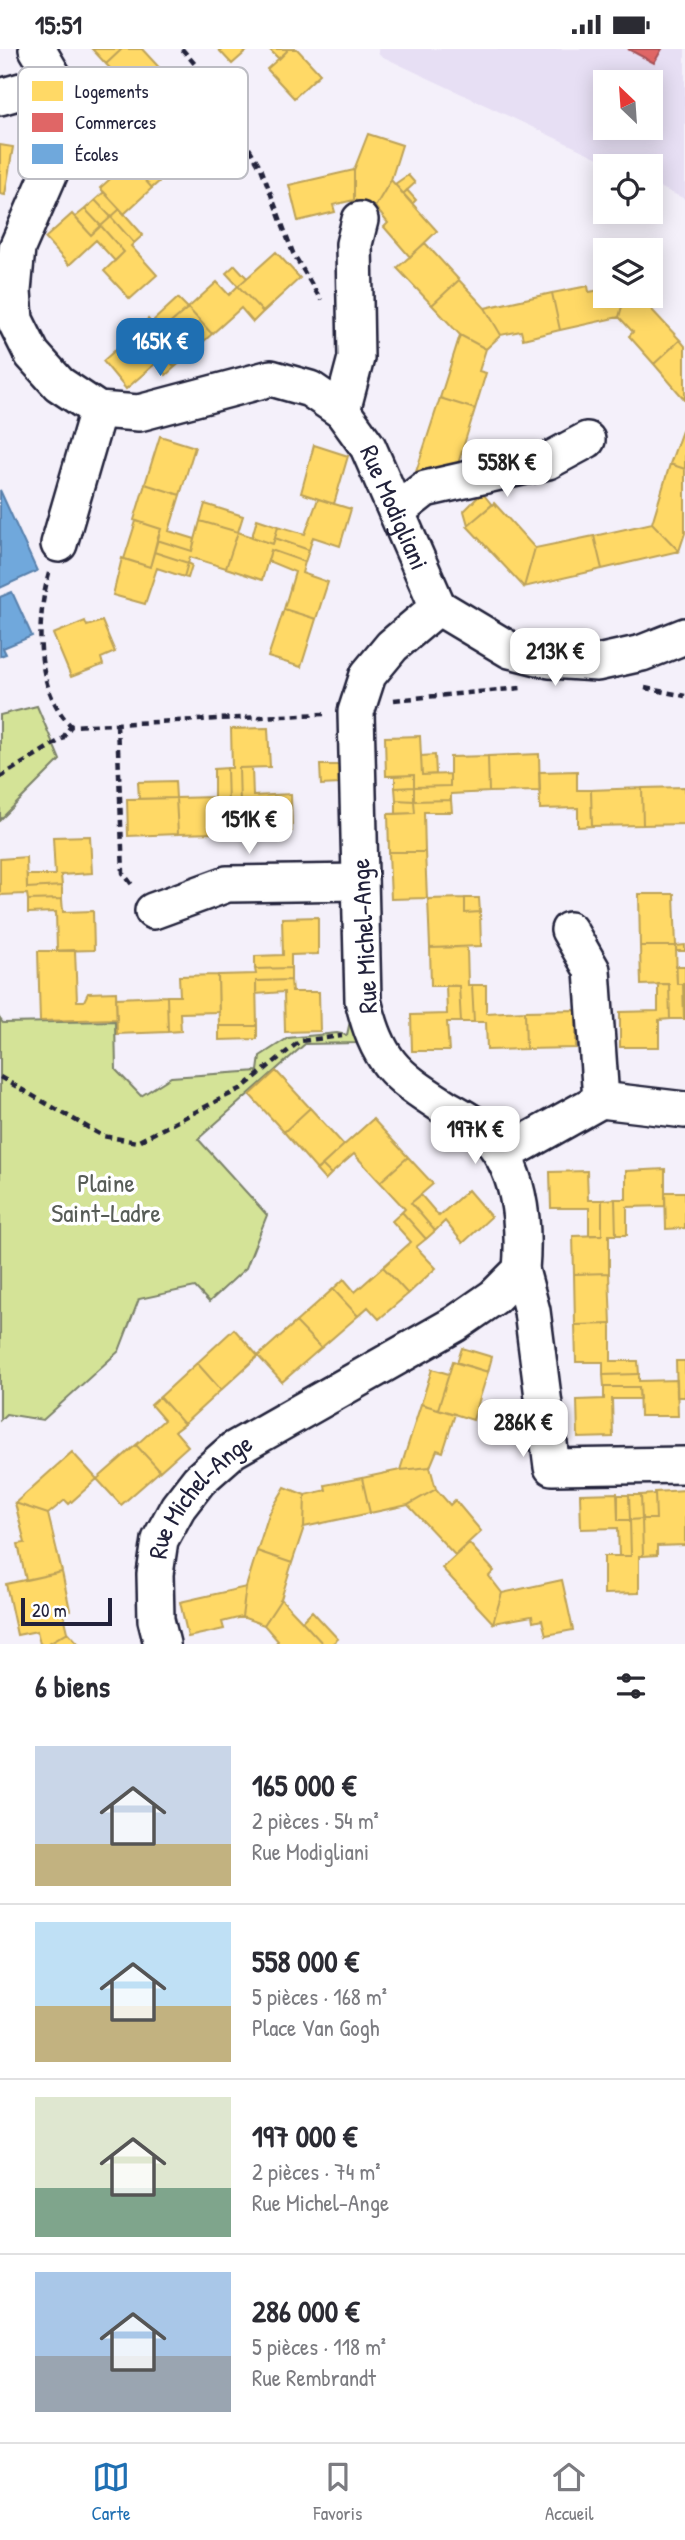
<!DOCTYPE html>
<html lang="fr">
<meta charset="utf-8">
<style>
body{margin:0;font-family:"Patrick Hand",sans-serif;background:#f7f7f7;color:#2b2b33;height:100vh;display:flex;flex-direction:column;font-size:26px;white-space:nowrap}
*{box-sizing:border-box;margin:0}
p{font-size:23px;color:#7c7c81}
.icon{flex:none;width:38px;height:38px;fill:none;stroke:currentColor;stroke-width:2;stroke-linecap:round;stroke-linejoin:round}
.map{position:relative;height:1595px;overflow:hidden}
.drawer{display:flex;flex-direction:column;background:#fff;flex:1}
.drawer>*{flex:none}
.needle{width:46px;rotate:335deg}
.fabs{position:absolute;left:593px;top:21px;display:grid;gap:14px}
.fabs a{display:grid;place-items:center;width:70px;height:70px;border-radius:0px;background:#fff;box-shadow:0 4px 18px #0003;font-size:35px}
.scale{position:absolute;left:21px;bottom:18px;width:91px;box-sizing:border-box;padding-left:7px;border:4px solid #22223b;border-top:0;font-size:19px;line-height:24px;white-space:nowrap;color:#22223b;-webkit-text-stroke:5px #fff;paint-order:stroke}
.price{position:absolute;translate:-50% -60px;padding:0 16px;border-radius:14px;background:#fff;color:#222;font-size:23px;line-height:46px;filter:drop-shadow(0 2px 4px #0008)}
.price::after{content:'';position:absolute;left:50%;top:42px;width:21px;height:16px;margin-left:-10px;background:inherit;clip-path:polygon(0 0,100% 0,50% 100%)}
.price.selected{background:#1f6fb2;color:#fff}
ul{padding:0;list-style:none}
li{display:flex;align-items:center;gap:21px;height:175px;padding:0 35px}
li+li{border-top:2px solid #e1e1e2}
li span{display:grid;place-items:center;flex:none;width:196px;height:140px;border-radius:0px;color:#555}
li>.icon{margin-inline-start:auto}
span .icon{width:84px;height:84px;fill:#fffc;stroke-width:1}
li b{font-size:30px}
h2{display:flex;justify-content:space-between;align-items:center;height:84px;padding:0 35px;font-size:30px}
.status{display:flex;justify-content:space-between;align-items:center;height:49px;padding:0 35px;background:#fff;direction:ltr}
.status svg{height:19px;fill:currentColor}
.tabs{display:flex;justify-content:space-around;align-items:center;height:98px;border-top:2px solid #e1e1e2;background:#fff;font-size:19px;color:#7c7c81}
.tabs a{display:grid;justify-items:center;gap:4px}
.tabs .selected{color:#1f6fb2}
.map>svg:first-child{display:block}
</style>
<div class="status"><b>15:51</b><svg viewBox="0 0 49 12"><path d="M0 12V9h3v3zM5 12V6h3v6zM10 12V3h3v9zM15 12V0h3v12zM26 1h20v11H26zM47 4h2v5h-2z"/></svg></div>
<div class="map">
<svg width="685" height="1595" viewBox="0 0 685 1595">
<rect width="100%" height="100%" fill="#f4f0fa"/>
<filter id="ink" filterUnits="userSpaceOnUse"><feTurbulence type="fractalNoise" baseFrequency=".0143" numOctaves="2"/><feDisplacementMap in="SourceGraphic" scale="14" xChannelSelector="R" yChannelSelector="G"/><feConvolveMatrix kernelMatrix="1 2 1 2 8 2 1 2 1" color-interpolation-filters="sRGB"/></filter>
<g filter="url(#ink)">
<path fill="#e7dff4" fill-rule="evenodd" d="M378,0H685V150L651,134V117H615L379,6ZM606,33H651V79H606Z"/>
<path fill="#d4e397" stroke="#7b8269" stroke-width="2" d="M37,657L60,711L0,771V666Z
M0,970L3,974L115,972L116,1021L141,1047L171,1028L258,1022L260,1007L288,989L337,984L347,986L350,972L357,994L305,995L198,1090L267,1166L246,1219L209,1253L195,1238L139,1250L119,1302L43,1371L6,1365L0,1371Z"/>
<path fill="#ffd966" stroke="#bda259" stroke-width="2" d="M92,0H122L106,15Z
M122,0H142L167,27L140,52L106,15Z
M218,0H249L232,15Z
M269,0H286L287,2L279,10Z
M286,0H297L320,25L294,49L267,20L287,2Z
M166,79L190,105L152,139L129,113Z
M368,85L402,96L391,131L375,158L354,151V121Z
M0,96L13,98L5,146L0,145Z
M129,113L152,139L124,165L100,139Z
M354,121V151L333,156L335,163L298,172L289,136Z
M408,126L415,134L403,145L395,135Z
M391,131L437,182L410,208L384,178L388,174L375,158Z
M407,141L416,151L412,155L403,145Z
M104,143L120,160L111,168L95,151Z
M95,151L111,168L101,177L85,160Z
M85,160L101,177L91,186L75,168Z
M120,160L143,186L134,194L111,168Z
M72,165L91,186L101,177L124,203L115,212L96,191L69,216L45,189Z
M111,168L134,194L131,197L157,226L130,250L104,222L124,203L101,177Z
M425,194L459,231L432,256L397,219Z
M276,203L300,229L263,263L238,237Z
M235,216L247,229L238,237L226,224Z
M459,231L485,259L501,286L486,300L460,286L432,256Z
M217,233L229,246L238,237L263,263L253,273L241,259L212,285L188,259Z
M588,237L589,243L606,240V247H625L619,268L560,281L552,244Z
M552,244L560,281L523,290L521,282L501,286L485,259Z
M625,247H639L680,291L654,315L629,287L633,283L619,268Z
M178,249L188,259L151,291L139,278L148,270L153,276L154,271Z
M188,259L212,285L175,318L151,291Z
M460,286L486,300L479,322L486,324L475,360L440,349Z
M131,287L142,300L151,291L175,318L166,326L156,314L126,340L103,312Z
M680,291L685,297V351L654,315Z
M440,349L475,360L457,418L415,426Z
M683,379H685V420L670,415Z
M160,387L195,398L180,446L145,435Z
M314,396L348,407L334,455L301,444Z
M670,415L685,420V484L679,502L652,474Z
M145,435L180,446L169,482L195,490L192,502L157,491L161,480L134,471Z
M484,446L492,456L468,476L464,462L479,447Z
M318,450L351,460L340,497L313,488L309,501L275,489L278,477L305,485Z
M494,454L535,499L524,538L467,477Z
M205,455L243,467L238,483L200,472Z
M257,470L278,477L273,495L252,488Z
M136,472L161,480L150,518L124,510Z
M200,472L238,483L226,519L190,508L188,514L154,503L157,491L192,502Z
M652,474L679,502L602,520L594,487Z
M238,483L273,495L275,489L309,501L305,513L271,501L262,531L226,519Z
M594,487L602,520L524,538L535,499Z
M271,501L305,513L302,524L328,533L316,570L284,560L295,523L268,512Z
M154,503L188,514L184,528L157,519L145,555L113,546L122,509L150,518Z
M188,514L192,516L188,529L184,528Z
M284,560L316,570L301,618L268,608Z
M85,572L87,577L102,572L115,603L101,609L103,616L71,628L53,585Z
M268,679L270,718L239,719L240,755L228,756L227,719H232L231,680Z
M420,687L422,726L450,725V737L414,738V726L386,727L385,688Z
M539,705L540,742L489,743L488,707Z
M435,706L436,725L422,726L421,707Z
M488,707L489,743L451,745V751L414,752V738L450,737V708Z
M320,716H339L340,735L321,736Z
M227,719L228,756H215L216,784L178,785L176,749L214,748V720Z
M239,719H252L253,747L291,745L292,782L254,783L253,755H240Z
M577,722V741H591L592,777L578,778V759L540,760L539,723Z
M414,726V738L395,739V727Z
M175,732L176,749L139,750L138,733Z
M414,738V752L396,751L395,739Z
M685,738V775L643,776L642,739Z
M642,739L643,776L592,777L591,741Z
M176,749L178,785L128,787L127,750Z
M396,751L414,752L415,764L396,765Z
M451,751L452,763H424L425,803H389L388,765L415,764L414,752Z
M90,787L92,824L61,826L62,837L27,839V826H55L53,788Z
M389,803H425L427,849L391,850Z
M26,808L27,839L62,837V850L28,851L27,845L0,846V810Z
M639,845H674L676,897H640Z
M465,849H479L480,863L465,864Z
M465,849V864L480,863L481,897L430,899L428,850Z
M62,850L63,863L93,862L94,901L57,902L56,863L28,864V851Z
M318,868V905L291,906V919L255,920V907L283,906L282,869Z
M685,896V902H676V897Z
M640,897H676L677,935H683L684,970H670L669,935L641,936Z
M467,898L468,936H472L474,973H461L459,937H431L430,899Z
M75,901L77,952H84L88,944L116,943L117,970L40,972L38,902Z
M676,917H685V935H677Z
M291,919V931L256,932L257,977H219L218,926L256,925L255,920Z
M218,926L219,963L180,964L181,982L168,983L167,947H180L179,927Z
M291,931L292,943H319L320,982L285,983L284,943L256,945V932Z
M658,935H669L670,970L659,971V998H620V963L658,962Z
M683,935H685V970H684Z
M446,936L459,937L461,973H447L449,1002H412L411,966L447,965Z
M472,936H486V964L525,962L526,1000L487,1001L486,973H474Z
M167,947L168,983L117,985L116,949Z
M576,961V999L526,1000L525,962Z
M219,977H257V990L219,991Z
M276,1022L310,1059L284,1083L250,1046Z
M310,1059L344,1096L317,1121L284,1083Z
M373,1070L408,1108L380,1133L354,1105L331,1125L322,1116Z
M408,1108L433,1135L411,1154L435,1182L426,1190L402,1163L405,1160L380,1133Z
M322,1116L331,1125L325,1131L316,1121Z
M665,1120V1157L627,1158V1186H616L615,1150H626V1122Z
M587,1122L588,1151H602V1186H589V1159H551L550,1123Z
M468,1141L491,1168L463,1194L445,1172L435,1182L411,1154L421,1146L439,1167Z
M665,1143H685V1179L666,1180Z
M615,1150L616,1186H609V1224L574,1225L573,1187L602,1186V1151Z
M402,1163L426,1190L416,1198L436,1219L408,1245L383,1218L411,1193L392,1172Z
M383,1218L408,1245L379,1270L368,1258L358,1267L333,1240L344,1230L355,1243Z
M609,1224L611,1275L575,1276L574,1225Z
M333,1240L358,1267L321,1299L296,1273Z
M296,1273L321,1299L282,1333L258,1307Z
M611,1275V1312H638L639,1325L603,1326V1313H576L575,1276Z
M234,1280L258,1307L221,1341L197,1314Z
M462,1299L492,1308L488,1323L457,1314Z
M453,1312L488,1323L473,1371L438,1360Z
M676,1312H685V1348H677Z
M197,1314L221,1341L184,1375L160,1348Z
M432,1320L449,1325L438,1360L421,1355Z
M639,1325V1332L677,1331L678,1367H640L639,1338H604L603,1326Z
M604,1338H639L640,1350H612L613,1388L578,1389L577,1351L604,1350Z
M160,1348L184,1375L175,1382L188,1397L160,1422L136,1396L164,1371L151,1356Z
M421,1355L455,1365L443,1403L437,1401L430,1418L400,1421Z
M136,1396L160,1422L121,1456L97,1430Z
M72,1403L97,1430L69,1455L65,1451L48,1465L15,1454Z
M430,1418L436,1440L408,1456L370,1464L362,1429L400,1421Z
M362,1429L370,1464L304,1478L305,1446L326,1441L325,1436Z
M285,1438L305,1446L304,1478L292,1514L257,1502L269,1465Z
M436,1440L450,1456L455,1451L481,1482L455,1506L408,1456Z
M685,1441V1496L657,1497V1506L643,1507L642,1470H656L655,1443Z
M617,1444L618,1471H630L631,1507H619L618,1479L581,1480L580,1445Z
M655,1445L656,1470H642L641,1446Z
M618,1446H629L630,1471H618Z
M629,1446H641L642,1470L630,1471Z
M15,1454L48,1465L62,1523L26,1531L18,1495L25,1494Z
M642,1470L643,1507H639V1544L604,1545V1507H631L630,1471Z
M469,1494L494,1522L489,1527L502,1544L493,1574L442,1519Z
M257,1502L292,1514L281,1550L264,1576L242,1568L246,1538Z
M62,1523L70,1561L63,1562L68,1583L47,1595H40L37,1582L17,1586L6,1535Z
M562,1531L573,1581L546,1586L542,1571L533,1573L532,1567L493,1574L502,1544Z
M246,1538L242,1568L222,1573L224,1580L188,1588L180,1553Z
M281,1550L302,1572L323,1595H275L278,1592L264,1576Z
M312,1562L338,1590L332,1595H323L302,1572Z
M68,1583L79,1595H47Z"/>
<path fill="#e06666" stroke="#a75259" stroke-width="2" d="M628,0H662L654,14Z"/>
<path fill="#6fa8dc" stroke="#5880ac" stroke-width="2" d="M0,441L37,522L0,539Z
M12,543L32,587L3,599L6,605L0,607V548Z"/>
<g fill="none" stroke-linecap="round" stroke-linejoin="round">
<defs>
<g id="minor">
<path id="s1" d="M37,0L56,32L64,67L58,105L17,199L13,242L15,271L32,305L59,335L98,361L139,364L271,329L310,340L342,362L368,398L438,558"/>
<path d="M0,48L56,32"/>
<path d="M342,362L356,309L354,195L360,171"/>
<path d="M397,462L425,440L548,412L587,391"/>
<path d="M59,495L98,361"/>
<path d="M438,558L510,601L550,611L597,614L642,604L685,587"/>
<path d="M153,862L227,835L360,833"/>
<path d="M601,1051L685,1061"/>
<path d="M503,1106L601,1051L592,921L569,881"/>
<path d="M521,1221L532,1262L552,1418L685,1416"/>
<path id="s2" d="M162,1595L156,1571L155,1525L160,1491L178,1458L199,1431L233,1401L455,1275L494,1248L521,1221C525,1173 520,1115 482,1081C471,1072 457,1065 445,1058C393,1025 378,1012 363,951L356,663L368,626L392,597L438,558"/>
</g>
</defs>
<use href="#minor" stroke="#22223b" stroke-width="40"/>
<path stroke="#22223b" stroke-width="4.5" stroke-dasharray="7 5" stroke-linecap="butt" d="M182,0L206,28L261,119L293,204L321,251
M49,524C36,572 34,639 71,677L324,665
M645,639L685,647
M394,651L521,639
M117,675L123,824L133,837
M0,728L62,690L71,677
M0,1028L103,1087L137,1093L242,1039L300,992L342,987"/>
<use href="#minor" stroke="#fff" stroke-width="35"/>
</g>
</g>
<g text-anchor="middle" stroke-width="7" stroke-linejoin="round" paint-order="stroke">
<g font-size="26" fill="#22223b" stroke="#fff">
<text dy="9" stroke="none"><textPath href="#s1" startOffset="779">Rue Modigliani</textPath></text>
<text transform="translate(364 887) rotate(-93)" y="9">Rue Michel-Ange</text>
<text dy="9" stroke="none"><textPath href="#s2" startOffset="164">Rue Michel-Ange</textPath></text>
</g>
<g font-size="26" fill="#575c57" stroke="#fff">
<text x="106" y="1143">Plaine<tspan x="106" dy="30">Saint-Ladre</tspan></text>
</g>
</g>
<rect x="18" y="18" width="230" height="112" rx="10" fill="#fff" stroke="#bdbdc4" stroke-width="2"/>
<rect x="32" y="32" width="31" height="20" fill="#ffd966"/>
<rect x="32" y="64" width="31" height="19" fill="#e06666"/>
<rect x="32" y="95" width="31" height="20" fill="#6fa8dc"/>
<g font-size="19" fill="#22223b">
<text x="75" y="49">Logements</text>
<text x="75" y="80">Commerces</text>
<text x="75" y="112">Écoles</text>
</g>
</svg>
<div class="fabs">
<a><svg class="needle" viewBox="-14 -14 28 28"><path d="M0-13l5 13h-10z" fill="#e53935"/><path d="M0 13l5-13h-10z" fill="#7c7c81"/></svg></a>
<a><svg class="icon" aria-label="locate" viewBox="0 0 24 24"><circle cx="12" cy="12" r="6"/><path d="M12 2v4M12 18v4M2 12h4M18 12h4"/></svg></a>
<a><svg class="icon" aria-label="layers" viewBox="0 0 24 24"><path d="M12 4l9 5-9 5-9-5zM3 14l9 5 9-5"/></svg></a>
</div>
<div class="scale">20 m</div>
<b class="price selected" style="left:160px;top:329px">165K €</b>
<b class="price" style="left:507px;top:450px">558K €</b>
<b class="price" style="left:555px;top:639px">213K €</b>
<b class="price" style="left:249px;top:807px">151K €</b>
<b class="price" style="left:475px;top:1117px">197K €</b>
<b class="price" style="left:523px;top:1410px">286K €</b>
</div>
<section class="drawer">
<h2>6 biens<svg class="icon" aria-label="filters" viewBox="0 0 24 24"><path d="M4 7h16M4 17h16"/><circle cx="9" cy="7" r="2"/><circle cx="15" cy="17" r="2"/></svg></h2>
<ul>
<li><span style="background:linear-gradient(#c9d6e8 70%,#c2b280 0)"><svg class="icon" aria-label="home" viewBox="0 0 24 24"><path d="M3 11l9-7 9 7M6 9v11h12V9"/></svg></span><div><b>165 000 €</b><p>2 pièces · 54 m²</p><p>Rue Modigliani</p></div></li>
<li><span style="background:linear-gradient(#bfe0f5 60%,#c2b280 0)"><svg class="icon" aria-label="home" viewBox="0 0 24 24"><path d="M3 11l9-7 9 7M6 9v11h12V9"/></svg></span><div><b>558 000 €</b><p>5 pièces · 168 m²</p><p>Place Van Gogh</p></div></li>
<li><span style="background:linear-gradient(#dfe7d0 65%,#7fa58c 0)"><svg class="icon" aria-label="home" viewBox="0 0 24 24"><path d="M3 11l9-7 9 7M6 9v11h12V9"/></svg></span><div><b>197 000 €</b><p>2 pièces · 74 m²</p><p>Rue Michel-Ange</p></div></li>
<li><span style="background:linear-gradient(#a9c7e8 60%,#9aa5b1 0)"><svg class="icon" aria-label="home" viewBox="0 0 24 24"><path d="M3 11l9-7 9 7M6 9v11h12V9"/></svg></span><div><b>286 000 €</b><p>5 pièces · 118 m²</p><p>Rue Rembrandt</p></div></li>
</ul>
</section>
<nav class="tabs">
<a class="selected"><svg class="icon" aria-label="map" viewBox="0 0 24 24"><path d="M3 6l6-2 6 2 6-2v14l-6 2-6-2-6 2zM9 4v14M15 6v14"/></svg>Carte</a>
<a><svg class="icon" aria-label="saved" viewBox="0 0 24 24"><path d="M7 4h10v16l-5-4-5 4z"/></svg>Favoris</a>
<a><svg class="icon" aria-label="home" viewBox="0 0 24 24"><path d="M3 11l9-7 9 7M6 9v11h12V9"/></svg>Accueil</a>
</nav>
